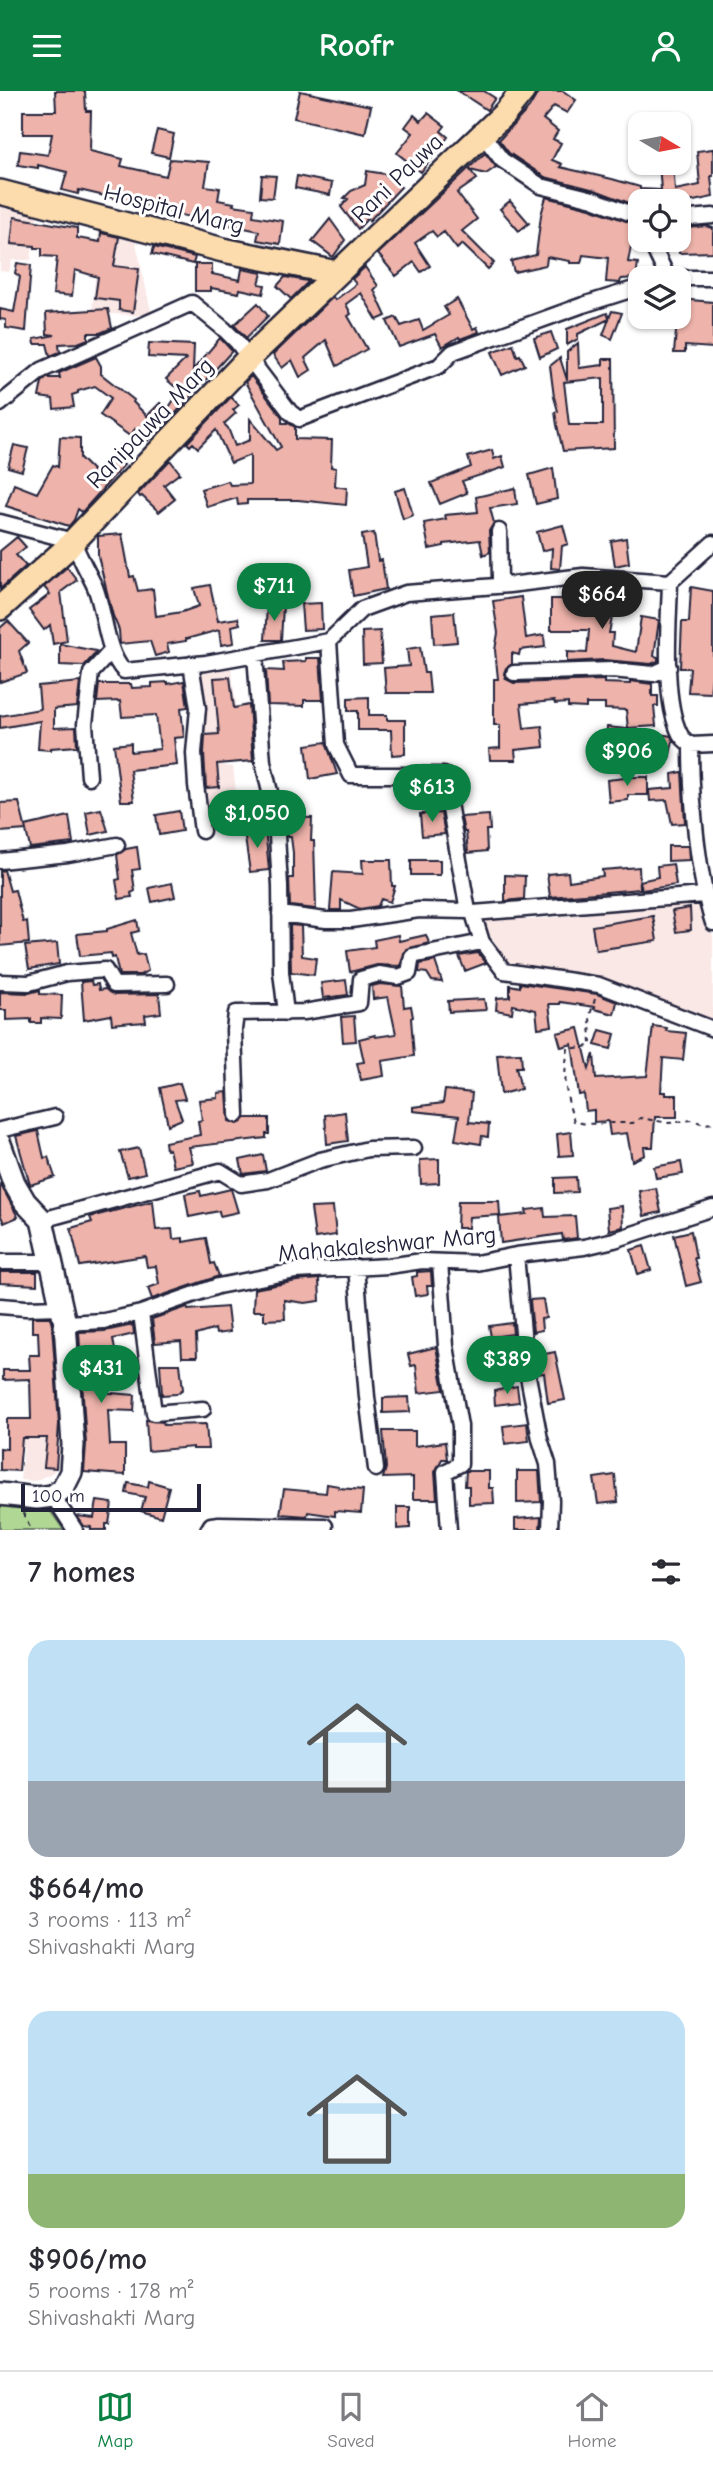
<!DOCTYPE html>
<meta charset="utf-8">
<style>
body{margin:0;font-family:"Comic Neue",sans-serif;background:#f2f2f3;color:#2b2b33;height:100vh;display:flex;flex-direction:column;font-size:26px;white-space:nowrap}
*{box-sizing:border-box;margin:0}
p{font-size:23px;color:#7c7c81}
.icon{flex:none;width:38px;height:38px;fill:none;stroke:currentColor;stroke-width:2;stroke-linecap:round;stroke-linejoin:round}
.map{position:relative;height:1439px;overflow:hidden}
.drawer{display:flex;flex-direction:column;background:#fff;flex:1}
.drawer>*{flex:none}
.needle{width:46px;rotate:100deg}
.tools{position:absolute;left:628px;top:21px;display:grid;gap:14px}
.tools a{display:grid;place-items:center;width:63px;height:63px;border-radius:14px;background:#fff;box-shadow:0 2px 5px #0004;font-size:35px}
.scale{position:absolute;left:21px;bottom:18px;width:180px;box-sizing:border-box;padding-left:7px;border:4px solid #22223b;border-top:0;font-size:19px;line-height:24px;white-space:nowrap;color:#22223b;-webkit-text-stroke:5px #fff;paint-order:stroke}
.price{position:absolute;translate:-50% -60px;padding:0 16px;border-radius:24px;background:#0b8043;color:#fff;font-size:23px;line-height:46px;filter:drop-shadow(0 2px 4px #0008)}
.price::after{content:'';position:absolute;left:50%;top:42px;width:21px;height:16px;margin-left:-10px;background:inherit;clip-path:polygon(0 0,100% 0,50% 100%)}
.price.selected{background:#222;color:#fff}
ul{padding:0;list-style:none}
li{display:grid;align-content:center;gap:14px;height:371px;padding:0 28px}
li span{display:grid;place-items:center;height:217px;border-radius:21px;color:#555}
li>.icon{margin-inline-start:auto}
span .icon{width:126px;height:126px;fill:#fffc;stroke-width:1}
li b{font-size:30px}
h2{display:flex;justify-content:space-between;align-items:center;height:84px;padding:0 28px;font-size:30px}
header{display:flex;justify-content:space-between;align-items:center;height:91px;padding:0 28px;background:#0b8043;color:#fff;font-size:32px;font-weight:700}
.tab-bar{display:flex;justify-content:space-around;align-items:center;height:98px;border-top:2px solid #e1e1e2;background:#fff;font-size:19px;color:#7c7c81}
.tab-bar a{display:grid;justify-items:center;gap:4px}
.tab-bar .selected{color:#0b8043}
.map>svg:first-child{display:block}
</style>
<header><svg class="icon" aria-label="menu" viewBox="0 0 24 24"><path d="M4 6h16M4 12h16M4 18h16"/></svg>Roofr<svg class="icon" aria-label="person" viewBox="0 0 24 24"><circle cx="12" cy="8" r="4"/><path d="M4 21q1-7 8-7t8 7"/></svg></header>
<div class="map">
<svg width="713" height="1439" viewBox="0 0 713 1439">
<rect width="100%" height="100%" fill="#fff"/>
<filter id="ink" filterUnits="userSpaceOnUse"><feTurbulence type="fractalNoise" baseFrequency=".0143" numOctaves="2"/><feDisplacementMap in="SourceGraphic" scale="14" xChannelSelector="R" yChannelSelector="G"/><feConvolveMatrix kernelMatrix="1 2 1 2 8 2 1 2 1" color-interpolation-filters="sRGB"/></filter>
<g filter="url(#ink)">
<path fill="#fae8e6" d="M0,108L38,116L31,169H12L9,181L0,180Z
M99,137L134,143L152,225L92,222Z
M231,575L238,628L221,652L224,675L233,676L239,725L205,730L196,579Z
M702,811L713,845V934L609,893L510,876L484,834L489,823L528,829Z
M7,1327L61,1328L58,1376L52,1382L35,1390L20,1389L24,1356L7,1355Z"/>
<path fill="#b0d793" stroke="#697c67" stroke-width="2" d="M0,1408L49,1418L64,1439H0Z"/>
<path fill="#eeb3aa" stroke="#22223b" stroke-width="2" fill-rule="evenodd" d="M55,0H85L86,20H91L90,60L123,68L121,75L166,85L170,68L209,71L205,95L220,97L218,109L234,112L233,114L254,117L253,125L283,130L280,153L257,149L259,140L156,119V117L79,99L78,103L62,99L67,81L38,74V77L18,74L20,60L48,64L52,43H23V20H56Z
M300,0L371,15L365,43L294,27Z
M458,0H484L495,7L487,19Z
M539,0H563L576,9L567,22L554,15L543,28L558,40L553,48L561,52L552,69L562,73L560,76L612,88L640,96V98L661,99L659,72H673L675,99L700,94L697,60L713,58V85H711L713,106L679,113V110H640V116L595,99L545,86L509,62L499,49L529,17Z
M428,22L445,35L441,40L448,46L421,81L397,62L413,42L405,36L414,24L421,30Z
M157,39L174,43L169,66L151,62Z
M485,62L496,76L486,83L470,79L477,88L457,102L477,128L462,140L494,172L488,178L462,153L457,158L444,141L437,146L432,140L415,152L430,175L421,181L414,171L396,185L378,163Z
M367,80L385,83L401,96L369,130L368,127L358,138L341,116L348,108L344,107L351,100L365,94Z
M262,84L276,85L273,107L260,106Z
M297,85L332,92L330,104L295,97Z
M546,106L590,117L640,135V152L632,150L628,171L638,172L636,187L621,188L620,192L606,191L608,167L583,164L581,172H570V170L547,166L546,174L514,181L511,170L536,164L541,124Z
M510,110L529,132L519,140L500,118Z
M14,126L77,137V147L100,151L101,142L119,146L114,175L139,178L133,221L119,219V210L95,207L98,186L75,179L72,205L53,203L57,166L42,165V157H35V155L11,153Z
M330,128L345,149L333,166L312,150Z
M706,135L713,137V161L679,162V159L664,157L665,149H679V138Z
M154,156L195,166L193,173L152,163Z
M17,172L31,174L26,240L6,237V229L0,228V218L14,221L20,186L15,182Z
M195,173H212V183L240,189L242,178L262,182L259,193L265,194L263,203L240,198L239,202L211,197V200H195Z
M365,176L378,195L374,199L386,225L377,229L361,202L346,213L351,223L348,225L367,258L337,275L326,249L305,267L311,279L300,286L292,269L282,277L273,264L333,206L335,209L356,193L352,188Z
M285,186L307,190L308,191L291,208L277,195Z
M457,208L473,238L477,236L479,241L460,248L459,246L442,256L435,243L399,256L387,230L396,226L401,235L419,229L423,239L449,224L444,216Z
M679,208L713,211V257L685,255V262H674Z
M258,212L268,225L246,247L234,234Z
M108,218L112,237L100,242H88V248L78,252L59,253L60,261L50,265L47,253H35L34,248L55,244L47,243L46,222Z
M612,220L622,222L612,248L603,244L609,228L578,243V248L567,254V238L607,222L609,227Z
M551,241L557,258L540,266L534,247Z
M220,247L232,260L175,323L147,350L135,338L130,345L100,324L111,307L95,295L78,300V302L72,304L74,316L54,318L53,308L39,306L42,291L47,287H60L59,282L96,266L101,275V283L134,309L133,311L147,325L160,312L167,319L180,300L176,296L177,295H174L166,288L186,268L148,266L149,252L194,254L193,279Z
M578,252L579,277L603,274V268H613L614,357L563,360L557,334L555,321L558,320L554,306L550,275L560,267L567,289V261ZM603,287V334H569L564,291Z
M513,253L517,265L520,264L525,274L502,284L492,261Z
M251,285L282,326V332H288L295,336V348L332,349L331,376L336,377L335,395L347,397L346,414L298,409H247V413L238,414L237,407L207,416L201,398L228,390L230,394L250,393V364L231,372L216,339L198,357L193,352L190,355L187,352L231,306L239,314L233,319L236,322L224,333L228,337L235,355L250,349V328L276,359L281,356L245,291Z
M60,346L80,347V367L95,382L108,368L111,371L116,366L124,374L82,421L78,418L74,429L69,435L6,415L14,393L37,402L53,374L58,376Z
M14,354L28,357L22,380L8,376Z
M492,359L494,368L502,365L505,376L462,390L467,402L440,413L431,392L471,376L468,366Z
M170,369L180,382L164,394L175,408L159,421L142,405L140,406L138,403Z
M553,377L557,408L536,413L529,384Z
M405,397L413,424L403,428L395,400Z
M515,397L517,413L490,417L494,432L489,440L490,461L483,464L480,449L444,453V455L429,458L424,432L446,428L445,424L478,421L476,406Z
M563,434L568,453L562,455L560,478L551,477L552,457L542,460L537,441Z
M374,442L378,470L382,469L386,498L353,505L349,479L367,476L362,444Z
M122,443L130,486L134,485L138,500L153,498L156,525L182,521L199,515L194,497L210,494L218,530L238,527L240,533L232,535L234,552L221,554L219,539L186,548V550L167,553L169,561L155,565L150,550L120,553L119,539L113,525L98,465V445Z
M17,446L26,456L16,464L26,475L0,498V460Z
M626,447L629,472L615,475L611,450Z
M67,476L77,489L61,501L67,550L53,553L50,534L44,539L29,519L50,503L44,496Z
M691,496L713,500V577L710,602L688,601L690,577H680L682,531H689Z
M578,502H590V507L615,512L609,542H613L612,555L636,561L641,526L659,529L654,565L658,566V570L651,573L604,569L567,571V561L587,562L589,539H551V508H578Z
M521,506L526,547L544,544L545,556L520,559L519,564L512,562V573L506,577L504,582L506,588L514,592L604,589V592L630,593V590L652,593V605H658V615H654L656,635L628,637L626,619L605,618V613H586V617L568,616V612L555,613L554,610L521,613L524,637L542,635L544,656L515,659L516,669H490L489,658L500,657V634H494V588H498L495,559L498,542L493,510Z
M321,512L322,538L303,539L301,513Z
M267,514L283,515L281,549H265Z
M454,521L457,551L434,553L432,523Z
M8,530L28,552L19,560L27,582L0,591V537Z
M380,540L382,572L363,573L362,541Z
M60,553L96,560L95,563L84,575L60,574Z
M420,556L424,582H428L430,602H386L384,577L409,575L407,558Z
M306,567H320L323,609H304V615L268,614L266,579L284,580L283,571L306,570Z
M230,586L234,617L249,614L253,670L217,673L219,696L206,697L204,662L205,644L219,643L214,587Z
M184,590L188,616L181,617L184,646L174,647L177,674L130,679L134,710H121L114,654L131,652V661L160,658L156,624L122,626L120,610L97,611L99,593H131L132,597L152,596V592L168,591V593Z
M80,591L77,616L54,618V637L76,636L77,655L51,657V659L38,658L40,630L0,637V625L40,618L38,595Z
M369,606V624H387V629H405V663L392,664L391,639H358V620H348V607Z
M607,636L626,638L623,665L604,663Z
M659,643L671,645L673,650L669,668L653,665Z
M326,651L337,683L310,688L306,654Z
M682,681L685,732L672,733L667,709L650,710L649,699L673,697L672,683Z
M634,686H648V704H628V709L609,711L607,689Z
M19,711L26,739L0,741V712Z
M101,718L108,740L90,744L86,721Z
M179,720L182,740L159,744L156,724Z
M441,722L445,743L422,745L420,723Z
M489,724L490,739H486L487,760L468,762L466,741H464L461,726Z
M69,725L73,752L30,757L25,735Z
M285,726L312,727L311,750H314L316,818L290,815L289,787H293V762L291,746L287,745Z
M265,737L269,779L250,781L244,740Z
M668,755H688L689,769L668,770Z
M137,756L140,778L132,779L135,800L131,802L132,806L119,808L116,789L120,788L117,764L126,758Z
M362,769H391L392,795H395L390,811L381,808L378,815L360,818L341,809V819H330L333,781L363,783Z
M411,769H440V784H411Z
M673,773L676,794L642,799L640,790L658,786L657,775Z
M639,776L640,798L550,806L547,783L568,781L569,790L603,785L602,779Z
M4,779L10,800L15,799L23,831L27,830L29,852L0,855V780Z
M505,784L525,785L524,808L505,810Z
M172,792L175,806L152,811L149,797Z
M690,817L691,839L676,841L672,820Z
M653,825L657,850L596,859L592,835Z
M137,829L139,840L131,842L137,864L144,863L148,880L140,884H119L115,866L112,867L111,862L80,865L77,843L107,840V838Z
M290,834L301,835L302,865L316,867L314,884L291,881Z
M398,844L399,850L426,844L429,852L406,858L400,875L377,874L350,881L347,860L375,856L374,849Z
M57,852L59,873L29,878L25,855Z
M478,862L486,872L465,880L459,865Z
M435,870L442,891L432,890L427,882L419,881L420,873Z
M346,889L348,904L323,907L321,892Z
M91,890L92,894L98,893L99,899L105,898L114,904L159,903L161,922L145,924L146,931L132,932V931L112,933L111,924L84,929L81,891Z
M520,892L597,903L617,911L614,923L594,918L595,916L560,911V913H549L552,935L538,937L536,919L513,914L512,922L496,919L497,907L510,906V894L520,896Z
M380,893L402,895L404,916L411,915L413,926L411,927L414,965L382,970L384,985L361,989L357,972L364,971L359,948L375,944L376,946L396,943L388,906L373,908L372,895Z
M40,899V903L62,904L61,928L41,927V932H31V928L6,929V919H0V901L29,902Z
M484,908L486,919L449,921L448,910Z
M354,925L356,950L343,951L341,926Z
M653,935L667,937L666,940L686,942L683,969L663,967L661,1001H666V1004H677V1026H655L653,1056H644L645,1064L632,1070L627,1042L610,1044L608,1030L594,1031V1019L586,1020L584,1003L579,1004L572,953L561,956L557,942L579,937L589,978L594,963L596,988L647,985Z
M600,939L615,943L611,958L595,954Z
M521,962L522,976H516L521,998L501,1003L497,963Z
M180,992L185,1008L175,1009L182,1028L168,1034L160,997Z
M445,999L472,1002L469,1031L489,1033L488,1046L482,1045L481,1053L455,1049L459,1025L413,1020V1016L443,1012Z
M227,1001L229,1030L238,1033L246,1027H269V1043H266V1047L189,1056L193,1072L173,1076L169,1058L166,1059L165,1051L200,1044L198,1030L202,1029L199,1009L218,1007V1002Z
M345,1021L348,1050L327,1053L325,1024Z
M38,1040L44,1067L48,1066L55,1086L30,1094L16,1045Z
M571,1041L573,1064L559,1065L557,1043Z
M139,1057L145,1082L128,1086L120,1061Z
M263,1064L266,1080L243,1083L240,1069Z
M439,1068V1092L421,1093L420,1069Z
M681,1071L683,1083L656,1087L654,1076Z
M576,1086L577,1101L555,1102V1087Z
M0,1092L18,1126L4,1132L0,1123Z
M656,1097L661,1121L644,1125L639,1100Z
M231,1098L238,1121L220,1125L219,1120L189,1126L185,1103L200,1100L201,1105Z
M153,1110L156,1139L172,1138L173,1148L183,1147V1151L206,1147L211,1173L214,1172L219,1185L152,1208L148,1197L159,1193L156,1175L147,1176L145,1165L80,1175L71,1137L92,1131L90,1126Z
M458,1110H499L500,1124L469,1126L468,1137H457Z
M622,1115L623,1136L609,1139L607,1117Z
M333,1116L336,1144L315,1147L311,1117Z
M544,1117L545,1126L575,1125L577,1147L563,1149L562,1143L501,1152L499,1126L527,1123L526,1119Z
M691,1140L696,1167H694L701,1191L686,1195L674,1144Z
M644,1155L651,1179L638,1183L631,1159Z
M431,1180L432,1195H427L428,1203L415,1205L412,1186L417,1185V1181Z
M0,1181H37V1194L0,1192Z
M319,1188L320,1210L305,1212L284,1209L285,1228L264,1229V1220H253L254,1198L297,1190Z
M543,1208L546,1227L541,1228L542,1239L533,1241L530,1209Z
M187,1216L188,1219L227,1216L230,1241L216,1243L215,1238L196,1244L197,1266H182L181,1250L155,1252L152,1228Z
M32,1226H50L52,1234L59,1333L56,1377L44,1376L47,1347H22L19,1380L0,1379V1357L7,1358V1328H31L30,1288L3,1289V1279H30L29,1264H39L38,1241H32Z
M512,1232L513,1243L491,1246L489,1235Z
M133,1234L134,1243L113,1248L115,1259L96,1263V1282L99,1301L135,1304L134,1320L108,1319L110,1354H125V1384L84,1381L86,1353L79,1241L105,1240Z
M436,1256L444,1299L419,1302L416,1274L411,1275L408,1263Z
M555,1261L565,1309L548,1312L544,1282L537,1283L535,1265Z
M160,1273H180L183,1298L176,1303L162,1304Z
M517,1295L519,1311L495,1314L494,1300Z
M409,1306L410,1321L383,1322V1307Z
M146,1329L163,1331L164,1334L206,1333L208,1358H193V1356L148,1360Z
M527,1332L529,1350L505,1353L503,1335Z
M383,1340H415V1355L445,1351L447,1368H442L435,1381L437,1408H413V1386L383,1387L386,1377Z
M466,1380H489V1397H493L494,1412L469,1413V1395H465Z
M517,1380H539L541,1411L517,1412Z
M615,1384L618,1411L598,1413L594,1387Z
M149,1390L169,1396L161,1426L141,1420L145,1406L126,1402L128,1392L148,1396Z
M327,1393L339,1395V1397L363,1399L361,1422L335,1420V1425L308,1421L307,1425L280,1423L284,1398L326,1402Z
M97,1410L112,1412L109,1433H106V1439H91V1436L84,1435L77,1425L94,1427Z
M397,1416H410V1437L397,1438Z
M541,1426L540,1439H515V1428Z"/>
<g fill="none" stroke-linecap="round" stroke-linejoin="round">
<defs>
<path id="street" d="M482,43L502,69L541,95L593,108L640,126
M679,128L713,125
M656,149L654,158L668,187
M675,187H713
M0,313L42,279L192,212L224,238L237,251L290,321L299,328L439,275L453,261L583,214L640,196
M0,431L73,450C79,466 88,481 95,496C105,521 106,562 124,580L206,572L329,550L362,518L406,502L509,494L583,485L670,491L713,452
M499,440L500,489L509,494
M670,491C669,531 662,608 680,643C682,647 687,651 691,654L713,653
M329,550L336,654L351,684H444L468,820L473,822L482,851L504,880L599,894L713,938
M255,563L263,671L276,727L280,795L281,881L286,922
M191,573L198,617L194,662L196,694L202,740
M514,582L612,579L653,583L669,576
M691,654C691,708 697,781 713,832
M89,686L85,633L91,582L112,559
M0,770L68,763L117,754
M473,822L704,804
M280,823L326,829H351L419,819L468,820
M0,891L29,892L67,882L105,879L114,894L167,893
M237,1024L234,939L236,922L304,921L359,912L361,888L379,883L398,886L409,882L412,865L482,851
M0,1039L55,1026
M42,1129L220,1080L241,1093L268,1089L320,1069L368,1058L414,1057
M516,1164L526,1275L540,1348L548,1373L551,1410L550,1439
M0,1171H52
M440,1171L446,1255L460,1335V1373L445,1381L449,1439
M356,1176L367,1306L376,1378
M0,1215L26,1217L62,1216
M141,1222L154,1322L203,1318
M65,1232L104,1230L141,1222L218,1195L296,1180L388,1175L422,1170L476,1172L516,1164L584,1156L614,1149L713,1117
M53,1405L75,1439
M208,1439L211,1434L219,1433L325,1435"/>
<path id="secondary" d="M0,1053L14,1092L25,1111L42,1129L65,1232L73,1354L71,1381L63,1397L53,1405L37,1407L0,1403"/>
<path id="primary" d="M0,101L223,159L337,182
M0,517L65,459L249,267L505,22L523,0"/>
</defs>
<use href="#street" stroke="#22223b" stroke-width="19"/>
<use href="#secondary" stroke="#22223b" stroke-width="26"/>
<use href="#primary" stroke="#22223b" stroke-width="28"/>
<path stroke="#22223b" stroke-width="2" stroke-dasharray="5 5" stroke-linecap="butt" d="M595,908L590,924L591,955L568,958C563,986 565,1003 574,1030L585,1033L612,1032H633L640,1027L669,1032L692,1029L704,1033L713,1032
M23,1422L31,1439"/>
<use href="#street" stroke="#fff" stroke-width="14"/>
<use href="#secondary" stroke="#fff" stroke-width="21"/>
<use href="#primary" stroke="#fcdcac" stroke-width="23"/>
</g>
</g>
<g text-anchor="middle" stroke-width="6" stroke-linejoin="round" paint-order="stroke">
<g font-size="24" fill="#22223b" stroke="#fff">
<text transform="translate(397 87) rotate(-44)" y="8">Rani Pauwa</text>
<text transform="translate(174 118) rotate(14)" y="8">Hospital Marg</text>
<text transform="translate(150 332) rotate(-46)" y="8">Ranipauwa Marg</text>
<text transform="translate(387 1153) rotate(-5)" y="8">Mahakaleshwar Marg</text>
</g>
</g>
</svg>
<div class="tools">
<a><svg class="needle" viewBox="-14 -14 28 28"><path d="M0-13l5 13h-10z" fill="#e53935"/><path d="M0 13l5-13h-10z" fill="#7c7c81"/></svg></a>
<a><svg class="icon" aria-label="locate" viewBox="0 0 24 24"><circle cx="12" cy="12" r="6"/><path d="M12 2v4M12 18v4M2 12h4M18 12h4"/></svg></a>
<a><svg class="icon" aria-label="layers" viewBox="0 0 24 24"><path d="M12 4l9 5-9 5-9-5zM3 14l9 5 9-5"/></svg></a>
</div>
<div class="scale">100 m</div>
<b class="price" style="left:274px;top:532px">$711</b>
<b class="price selected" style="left:602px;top:540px">$664</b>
<b class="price" style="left:627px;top:697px">$906</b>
<b class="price" style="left:432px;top:733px">$613</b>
<b class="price" style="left:257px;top:759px">$1,050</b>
<b class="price" style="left:507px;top:1305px">$389</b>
<b class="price" style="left:101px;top:1314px">$431</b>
</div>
<section class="drawer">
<h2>7 homes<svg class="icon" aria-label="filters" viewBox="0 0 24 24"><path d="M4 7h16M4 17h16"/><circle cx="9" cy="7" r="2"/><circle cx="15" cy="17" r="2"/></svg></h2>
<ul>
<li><span style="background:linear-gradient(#bfe0f5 65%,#9aa5b1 0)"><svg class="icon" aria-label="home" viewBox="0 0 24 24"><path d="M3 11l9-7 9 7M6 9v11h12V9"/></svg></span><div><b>$664/mo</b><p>3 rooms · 113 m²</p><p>Shivashakti Marg</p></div></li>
<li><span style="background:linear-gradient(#bfe0f5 75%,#8fb573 0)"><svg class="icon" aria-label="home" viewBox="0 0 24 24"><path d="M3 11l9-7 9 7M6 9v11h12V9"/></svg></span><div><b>$906/mo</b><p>5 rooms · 178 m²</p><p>Shivashakti Marg</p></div></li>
</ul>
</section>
<nav class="tab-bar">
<a class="selected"><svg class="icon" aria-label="map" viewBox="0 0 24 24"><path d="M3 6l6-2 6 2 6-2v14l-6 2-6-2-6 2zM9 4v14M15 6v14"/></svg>Map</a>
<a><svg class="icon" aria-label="saved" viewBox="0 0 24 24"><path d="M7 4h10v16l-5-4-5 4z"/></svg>Saved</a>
<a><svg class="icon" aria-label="home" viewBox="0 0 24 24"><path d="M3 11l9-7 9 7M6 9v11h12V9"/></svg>Home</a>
</nav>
